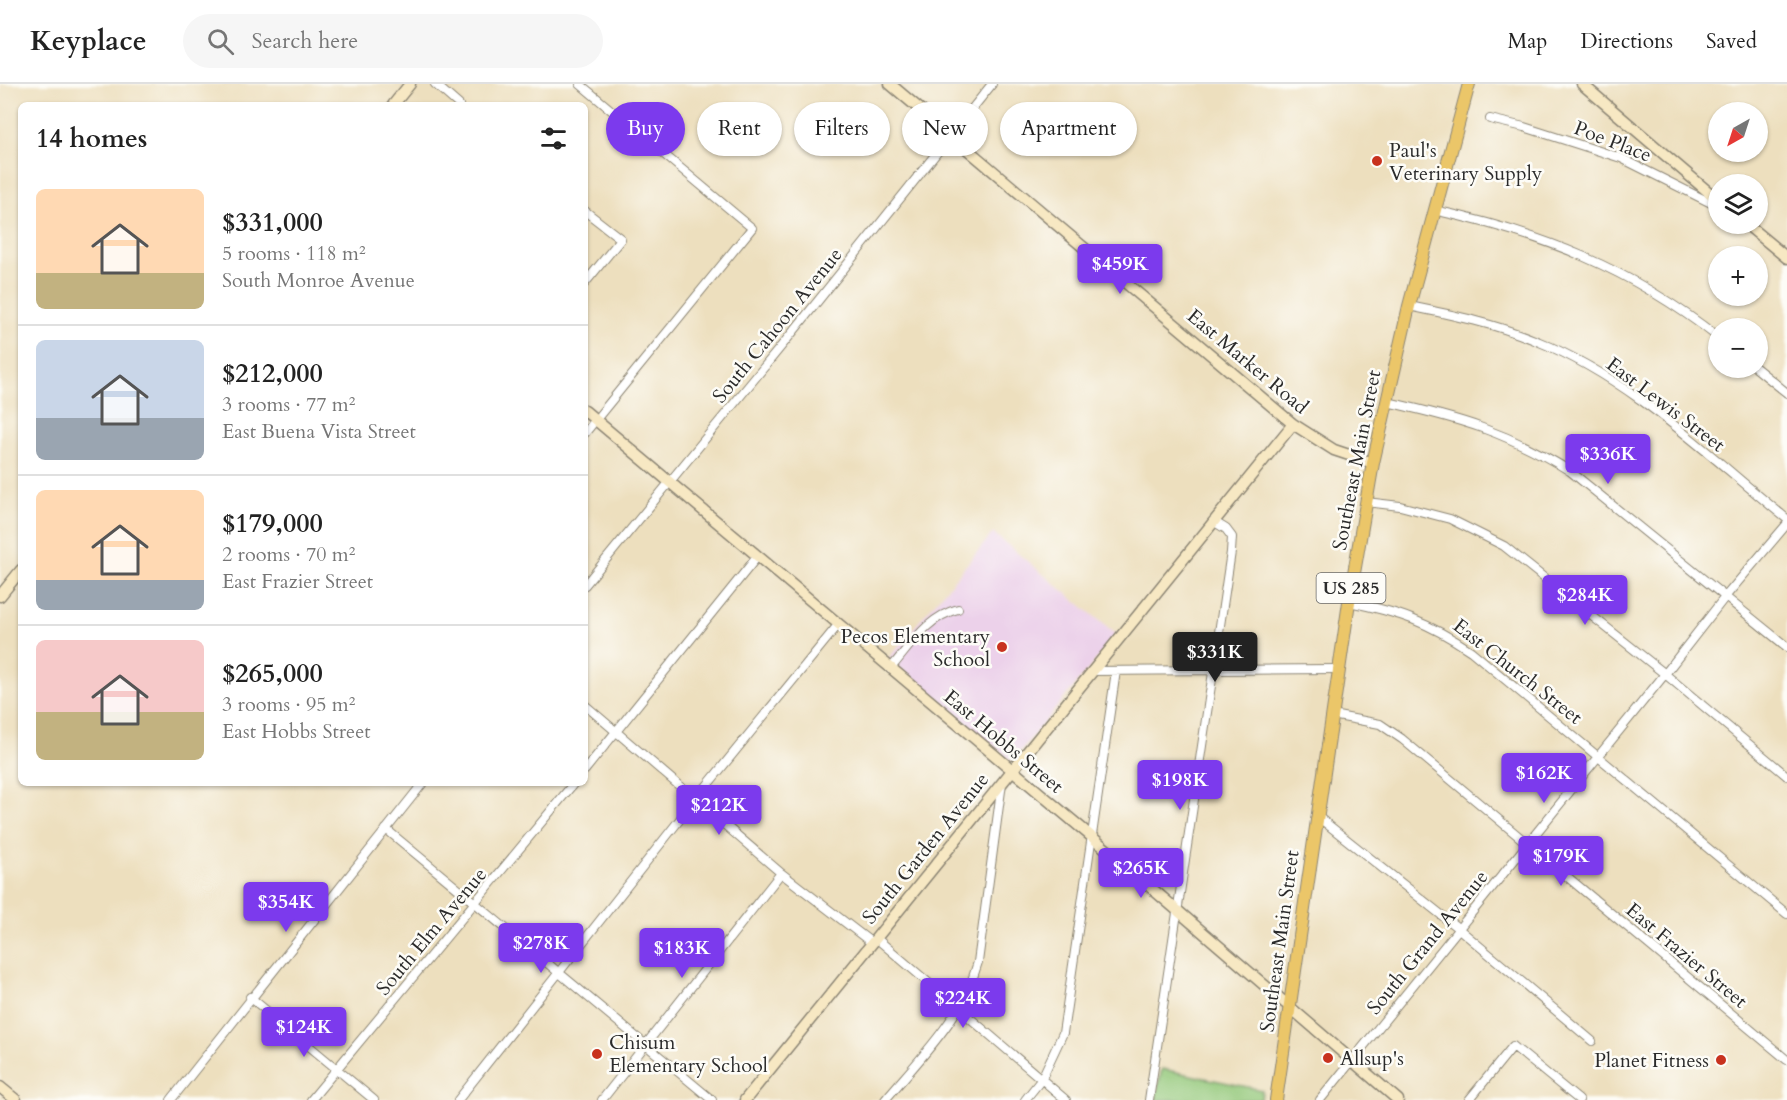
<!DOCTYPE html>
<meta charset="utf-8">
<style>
body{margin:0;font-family:Cardo,serif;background:#f6f6f6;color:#222;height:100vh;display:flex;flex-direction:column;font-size:22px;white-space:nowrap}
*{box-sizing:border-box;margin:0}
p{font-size:20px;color:#767676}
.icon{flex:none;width:33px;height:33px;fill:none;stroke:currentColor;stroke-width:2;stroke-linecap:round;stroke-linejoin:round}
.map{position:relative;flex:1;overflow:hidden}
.details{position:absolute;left:18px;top:18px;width:570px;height:684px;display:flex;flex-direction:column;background:#fff;border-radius:9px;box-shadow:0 2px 4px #0004}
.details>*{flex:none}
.hud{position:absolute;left:606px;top:18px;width:570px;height:54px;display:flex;gap:12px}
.needle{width:39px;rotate:219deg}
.buttons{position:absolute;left:1708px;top:18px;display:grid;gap:12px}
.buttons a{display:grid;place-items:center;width:60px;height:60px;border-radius:50%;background:#fff;box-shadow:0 2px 4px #0004;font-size:30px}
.price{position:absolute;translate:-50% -51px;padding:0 14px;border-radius:6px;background:#7c3aed;color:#fff;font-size:20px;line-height:39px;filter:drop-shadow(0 2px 3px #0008)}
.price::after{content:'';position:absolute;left:50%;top:36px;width:18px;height:14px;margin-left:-9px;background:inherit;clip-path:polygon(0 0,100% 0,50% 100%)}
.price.current{background:#222;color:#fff}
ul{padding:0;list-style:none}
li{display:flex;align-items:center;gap:18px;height:150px;padding:0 18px}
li+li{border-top:2px solid #e0e0e0}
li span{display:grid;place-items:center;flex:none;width:168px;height:120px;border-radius:9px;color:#555}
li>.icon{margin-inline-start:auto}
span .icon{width:72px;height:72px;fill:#fffc;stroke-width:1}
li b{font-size:26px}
h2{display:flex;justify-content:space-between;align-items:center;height:72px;padding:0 18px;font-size:26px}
.pill{padding:0 21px;border-radius:27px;background:#fff;box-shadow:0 2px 4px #0004;font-size:21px;line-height:54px}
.pill.current{background:#7c3aed;color:#fff}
header{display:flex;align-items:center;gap:36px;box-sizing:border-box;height:84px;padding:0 30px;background:#fff;border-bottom:2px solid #e0e0e0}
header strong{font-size:28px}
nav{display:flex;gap:33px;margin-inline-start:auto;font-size:21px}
.search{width:420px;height:54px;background:#f6f6f6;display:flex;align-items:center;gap:15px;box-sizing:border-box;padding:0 21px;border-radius:33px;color:#767676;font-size:22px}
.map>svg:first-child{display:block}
</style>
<header>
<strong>Keyplace</strong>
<div class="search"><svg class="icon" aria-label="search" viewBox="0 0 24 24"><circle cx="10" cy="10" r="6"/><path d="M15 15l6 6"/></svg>Search here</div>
<nav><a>Map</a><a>Directions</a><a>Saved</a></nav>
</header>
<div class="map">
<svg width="1787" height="1016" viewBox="0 0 1787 1016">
<rect width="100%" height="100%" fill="#fdfcf7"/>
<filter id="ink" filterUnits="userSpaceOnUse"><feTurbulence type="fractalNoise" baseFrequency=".0167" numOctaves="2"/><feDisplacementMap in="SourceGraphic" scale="12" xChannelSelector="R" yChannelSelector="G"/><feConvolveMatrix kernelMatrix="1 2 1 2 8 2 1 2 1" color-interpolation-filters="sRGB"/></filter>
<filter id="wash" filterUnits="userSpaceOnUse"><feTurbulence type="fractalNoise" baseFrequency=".008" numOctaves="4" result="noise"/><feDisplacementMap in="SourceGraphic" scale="24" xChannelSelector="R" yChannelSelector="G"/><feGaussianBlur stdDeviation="1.35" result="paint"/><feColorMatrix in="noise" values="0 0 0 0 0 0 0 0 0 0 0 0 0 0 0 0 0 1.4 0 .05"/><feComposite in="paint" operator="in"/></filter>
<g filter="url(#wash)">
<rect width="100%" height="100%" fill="#eddfbe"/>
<path fill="#ecd1ea" d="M993,449L1117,551L1012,677L888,575Z"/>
<path fill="#93c879" stroke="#5f7a52" stroke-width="1.5" d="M1162,985L1262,1006L1261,1016H1155Z"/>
</g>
<g filter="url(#ink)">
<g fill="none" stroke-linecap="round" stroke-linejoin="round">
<defs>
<path id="street" d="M435,0L459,21
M580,0L752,144L585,349
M1490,35L1524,43L1621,74L1719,123
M1434,126C1543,150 1630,184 1719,254
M585,127L621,155L585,199
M1409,222C1453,231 1496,240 1537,257C1632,295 1709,372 1787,435
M1756,284L1787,309
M1387,318C1459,334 1507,348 1570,387L1787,563
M1366,418L1400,422L1450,435L1504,462L1665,590L1787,692
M585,501L797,243L992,0
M1349,518C1399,528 1428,538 1471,567L1787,830
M890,585C911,561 927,533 958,525
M1092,587L1339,585
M585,621L781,789L872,859
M1332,631L1380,640L1402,655L1787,976
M585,686L757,473
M1317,732L1459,845L1592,957
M386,745L712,1016
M876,854L1066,1016
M250,913L374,1016
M171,1016L423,699
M311,1016L574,699
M458,1016L696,715L838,541
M602,1016L781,789
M885,1016C921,973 963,933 978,878L1002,699
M1025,1016L1041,996L1063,949L1116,587
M1149,1016L1231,468L1232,453L1226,445L1213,437
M1320,1016L1665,590L1725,513L1787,440
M1469,1016L1513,962L1579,1016"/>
<path id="secondary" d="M890,0L1293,340L1334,366L1373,379
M1582,0L1719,117
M393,21L410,0
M1746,140L1787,174
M585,327L1092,753L1398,1016
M0,512L21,486
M0,1003L16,1016
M745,1016L1293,340"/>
<path id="primary" d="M1276,1016L1349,518L1373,379L1409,222L1469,0"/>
</defs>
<use href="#street" stroke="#8c8574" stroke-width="10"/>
<use href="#secondary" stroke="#8c8574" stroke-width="13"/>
<use href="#primary" stroke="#8c8574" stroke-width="14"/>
<use href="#street" stroke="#fff" stroke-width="8"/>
<use href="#secondary" stroke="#f7e8c3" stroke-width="10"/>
<use href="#primary" stroke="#ebc669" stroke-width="12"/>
</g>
</g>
<g fill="#c8321e" stroke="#fdfcf7" stroke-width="2">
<circle cx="1377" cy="77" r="6"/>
<circle cx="1002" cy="563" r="6"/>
<circle cx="597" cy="970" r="6"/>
<circle cx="1328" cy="974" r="6"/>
<circle cx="1721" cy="976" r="6"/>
</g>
<g text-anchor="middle" stroke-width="5" stroke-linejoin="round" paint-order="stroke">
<rect fill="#fdfcf7" stroke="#6a6a68" stroke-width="1.5" x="1316.5" y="489" width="69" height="30" rx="4.5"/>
<g font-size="18" font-weight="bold" fill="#2b2b2b">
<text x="1351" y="510">US 285</text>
</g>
<g font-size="20" fill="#2b2b2b" stroke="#fdfcf7">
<text transform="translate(1613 57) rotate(21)" y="7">Poe Place</text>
<text transform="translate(777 241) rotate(-51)" y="7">South Cahoon Avenue</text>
<text transform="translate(1248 277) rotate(40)" y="7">East Marker Road</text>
<text transform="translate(1666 320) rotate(37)" y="7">East Lewis Street</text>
<text transform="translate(1356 376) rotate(-79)" y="7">Southeast Main Street</text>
<text transform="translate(1518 587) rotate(38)" y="7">East Church Street</text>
<text transform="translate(1004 657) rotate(40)" y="7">East Hobbs Street</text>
<text transform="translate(925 764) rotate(-51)" y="7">South Garden Avenue</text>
<text transform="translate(431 847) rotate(-50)" y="7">South Elm Avenue</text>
<text transform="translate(1279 857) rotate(-82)" y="7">Southeast Main Street</text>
<text transform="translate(1427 858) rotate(-51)" y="7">South Grand Avenue</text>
<text transform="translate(1687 871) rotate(40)" y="7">East Frazier Street</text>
</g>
<g font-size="20" fill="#2b2b2b" stroke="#fdfcf7" text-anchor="start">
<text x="1389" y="73">Paul's<tspan x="1389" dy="23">Veterinary Supply</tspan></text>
<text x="990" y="559" text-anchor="end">Pecos Elementary<tspan x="990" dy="23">School</tspan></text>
<text x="609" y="965">Chisum<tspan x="609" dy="23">Elementary School</tspan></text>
<text x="1340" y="981">Allsup's</text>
<text x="1709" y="983" text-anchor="end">Planet Fitness</text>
</g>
</g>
</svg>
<div class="buttons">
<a><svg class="needle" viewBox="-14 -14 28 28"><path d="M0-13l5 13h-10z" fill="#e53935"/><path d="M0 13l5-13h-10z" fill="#767676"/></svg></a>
<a><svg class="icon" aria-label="layers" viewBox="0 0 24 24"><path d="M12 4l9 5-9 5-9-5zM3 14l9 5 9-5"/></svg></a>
<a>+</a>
<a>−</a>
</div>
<b class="price" style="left:1120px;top:211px">$459K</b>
<b class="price" style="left:1608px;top:401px">$336K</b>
<b class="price" style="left:1585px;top:542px">$284K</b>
<b class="price current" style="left:1215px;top:599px">$331K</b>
<b class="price" style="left:1544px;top:720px">$162K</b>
<b class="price" style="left:1180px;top:727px">$198K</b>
<b class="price" style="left:719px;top:752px">$212K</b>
<b class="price" style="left:1561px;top:803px">$179K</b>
<b class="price" style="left:1141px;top:815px">$265K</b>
<b class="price" style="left:286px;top:849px">$354K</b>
<b class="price" style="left:541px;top:890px">$278K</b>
<b class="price" style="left:682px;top:895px">$183K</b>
<b class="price" style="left:963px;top:945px">$224K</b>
<b class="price" style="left:304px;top:974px">$124K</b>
<div class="hud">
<a class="pill current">Buy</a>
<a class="pill">Rent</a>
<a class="pill">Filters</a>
<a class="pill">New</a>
<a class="pill">Apartment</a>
</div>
<section class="details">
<h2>14 homes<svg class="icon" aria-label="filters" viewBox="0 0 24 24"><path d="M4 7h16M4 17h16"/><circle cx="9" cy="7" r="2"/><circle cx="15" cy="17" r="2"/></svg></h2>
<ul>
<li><span style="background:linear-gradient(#ffd9b3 70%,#c2b280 0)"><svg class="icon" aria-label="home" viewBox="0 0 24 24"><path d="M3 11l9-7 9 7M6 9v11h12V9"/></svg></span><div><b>$331,000</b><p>5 rooms · 118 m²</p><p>South Monroe Avenue</p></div></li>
<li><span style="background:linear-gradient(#c9d6e8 65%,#9aa5b1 0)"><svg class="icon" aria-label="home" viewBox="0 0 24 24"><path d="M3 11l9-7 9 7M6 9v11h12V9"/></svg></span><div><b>$212,000</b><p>3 rooms · 77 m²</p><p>East Buena Vista Street</p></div></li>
<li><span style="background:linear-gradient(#ffd9b3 75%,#9aa5b1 0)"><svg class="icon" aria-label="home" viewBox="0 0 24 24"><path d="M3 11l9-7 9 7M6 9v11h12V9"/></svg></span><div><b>$179,000</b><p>2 rooms · 70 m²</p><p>East Frazier Street</p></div></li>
<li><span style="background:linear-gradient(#f6c9c9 60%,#c2b280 0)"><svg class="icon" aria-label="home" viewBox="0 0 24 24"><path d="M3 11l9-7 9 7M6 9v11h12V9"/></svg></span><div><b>$265,000</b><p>3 rooms · 95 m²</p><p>East Hobbs Street</p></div></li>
</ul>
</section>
</div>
